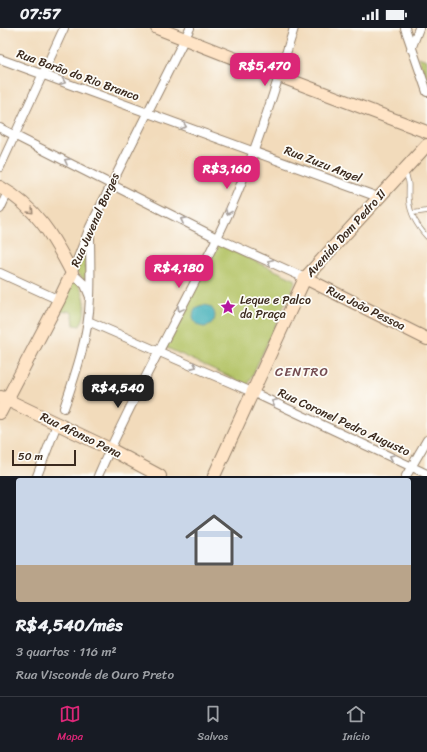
<!DOCTYPE html>
<html lang="pt">
<meta charset="utf-8">
<style>
body{margin:0;font-family:Sriracha,sans-serif;background:#242831;color:#f1f3f6;height:100vh;display:flex;flex-direction:column;font-size:15px;white-space:nowrap}
*{box-sizing:border-box;margin:0}
p{font-size:13px;color:#9ea1a6}
.icon{flex:none;width:22px;height:22px;fill:none;stroke:currentColor;stroke-width:2;stroke-linecap:round;stroke-linejoin:round}
.map{position:relative;height:448px;overflow:hidden}
.drawer{display:flex;flex-direction:column;background:#171b24;flex:1}
.drawer>*{flex:none}
.scale{position:absolute;left:12px;bottom:10px;width:64px;box-sizing:border-box;padding-left:4px;border:2px solid #3b2a1e;border-top:0;font-size:11px;line-height:14px;white-space:nowrap;color:#3b2a1e;-webkit-text-stroke:3px #fdfcf7;paint-order:stroke}
.price{position:absolute;translate:-50% -34px;padding:0 9px;border-radius:8px;background:#db2777;color:#fff;font-size:13px;line-height:26px;filter:drop-shadow(0 1px 2px #0008)}
.price::after{content:'';position:absolute;left:50%;top:24px;width:12px;height:9px;margin-left:-6px;background:inherit;clip-path:polygon(0 0,100% 0,50% 100%)}
.price.selected{background:#222;color:#fff}
ul{padding:0;list-style:none}
li{display:grid;align-content:center;gap:8px;height:212px;padding:0 16px}
li+li{border-top:1px solid #363941}
li span{display:grid;place-items:center;height:124px;border-radius:4px;color:#555}
li>.icon{margin-inline-start:auto}
span .icon{width:72px;height:72px;fill:#fffc;stroke-width:1}
li b{font-size:17px}
.status{display:flex;justify-content:space-between;align-items:center;height:28px;padding:0 20px;background:#171b24;direction:ltr}
.status svg{height:11px;fill:currentColor}
.menu{display:flex;justify-content:space-around;align-items:center;height:56px;border-top:1px solid #363941;background:#171b24;font-size:11px;color:#9ea1a6}
.menu a{display:grid;justify-items:center;gap:2px}
.menu .selected{color:#db2777}
.map>svg:first-child{display:block}
</style>
<div class="status"><b>07:57</b><svg viewBox="0 0 49 12"><path d="M0 12V9h3v3zM5 12V6h3v6zM10 12V3h3v9zM15 12V0h3v12zM26 1h20v11H26zM47 4h2v5h-2z"/></svg></div>
<div class="map">
<svg width="427" height="448" viewBox="0 0 427 448">
<rect width="100%" height="100%" fill="#fdfcf7"/>
<filter id="ink" filterUnits="userSpaceOnUse"><feTurbulence type="fractalNoise" baseFrequency=".025" numOctaves="2"/><feDisplacementMap in="SourceGraphic" scale="8" xChannelSelector="R" yChannelSelector="G"/><feConvolveMatrix kernelMatrix="1 2 1 2 8 2 1 2 1" color-interpolation-filters="sRGB"/></filter>
<filter id="wash" filterUnits="userSpaceOnUse"><feTurbulence type="fractalNoise" baseFrequency=".012" numOctaves="4" result="noise"/><feDisplacementMap in="SourceGraphic" scale="16" xChannelSelector="R" yChannelSelector="G"/><feGaussianBlur stdDeviation="0.9" result="paint"/><feColorMatrix in="noise" values="0 0 0 0 0 0 0 0 0 0 0 0 0 0 0 0 0 1.4 0 .05"/><feComposite in="paint" operator="in"/></filter>
<g filter="url(#wash)">
<rect width="100%" height="100%" fill="#f2dbbb"/>
<path fill="#b2c264" stroke="#767641" d="M418,29L427,32V52Z
M216,215L296,252L248,357L165,319Z
M85,222L86,253L76,244Z
M73,251C87,262 88,283 80,298L74,297L73,286L69,283L60,284Z"/>
<path fill="#3dadb7" stroke="#3c6c6a" d="M193 288a11 11 0 1 1 22 0a11 11 0 1 1-22 0Z"/>
</g>
<g filter="url(#ink)">
<g fill="none" stroke-linecap="round" stroke-linejoin="round">
<defs>
<path id="lane" d="M404,143C412,157 407,160 409,173C410,186 419,200 427,209
M413,185L427,183"/>
<path id="street" d="M405,0L427,64
M411,21L419,0
M0,31L378,169
M0,100L217,210L305,250
M0,139L64,0
M0,181L8,164
M0,245L59,272
M90,269L85,257L72,245L90,199L190,0
M88,293L252,364L427,446
M64,380C76,345 89,307 90,269C91,248 90,226 90,204
M37,448L57,396
M98,448C133,367 178,290 217,210C250,143 272,71 294,0
M406,448L427,412"/>
<path id="secondary" d="M157,0L279,48L427,104
M0,159C37,180 53,208 72,245L59,272L0,385
M305,250L427,311
M1,369L110,421L160,448
M214,448L305,250L427,117"/>
</defs>
<use href="#lane" stroke="#96826c" stroke-width="5.5"/>
<use href="#street" stroke="#96826c" stroke-width="10"/>
<use href="#secondary" stroke="#96826c" stroke-width="14"/>
<use href="#lane" stroke="#fff" stroke-width="4"/>
<use href="#street" stroke="#fff" stroke-width="8"/>
<use href="#secondary" stroke="#ffe4c6" stroke-width="12"/>
</g>
<defs><path id="oneway-chevron" d="M-2-3.5L2.5 0L-2 3.5" fill="none" stroke-width="1.6" stroke-linecap="round" stroke-linejoin="round"/></defs>
<g stroke="#a79f9a">
<use href="#oneway-chevron" transform="translate(63 54) rotate(20)"/>
<use href="#oneway-chevron" transform="translate(184 98) rotate(19)"/>
<use href="#oneway-chevron" transform="translate(67 133) rotate(-152)"/>
<use href="#oneway-chevron" transform="translate(228 184) rotate(113)"/>
<use href="#oneway-chevron" transform="translate(183 192) rotate(-153)"/>
<use href="#oneway-chevron" transform="translate(270 234) rotate(-155)"/>
<use href="#oneway-chevron" transform="translate(180 281) rotate(118)"/>
<use href="#oneway-chevron" transform="translate(194 338) rotate(24)"/>
<use href="#oneway-chevron" transform="translate(274 374) rotate(-155)"/>
<use href="#oneway-chevron" transform="translate(392 429) rotate(-155)"/>
</g>
<use stroke="#9d8772" href="#oneway-chevron" transform="translate(31 183) rotate(46)"/>
</g>
<defs>
<symbol id="sight-bare" viewBox="-9 -9 18 18"><path d="M0-6L1.8-2.2L6-1.7L2.9 1.2L3.7 5.4L0 3.3L-3.7 5.4L-2.9 1.2L-6-1.7L-1.8-2.2Z" fill="#b5179e" stroke="#fdfcf7" stroke-width="2.5" paint-order="stroke"/></symbol>
</defs>
<g fill-rule="evenodd">
<use href="#sight-bare" x="217" y="268" width="22" height="22"/>
</g>
<g text-anchor="middle" stroke-width="3.5" stroke-linejoin="round" paint-order="stroke">
<g font-size="12" fill="#3b2a1e" stroke="#fdfcf7">
<text transform="translate(78 47) rotate(20)" y="4">Rua Barão do Rio Branco</text>
<text transform="translate(323 136) rotate(21)" y="4">Rua Zuzu Angel</text>
<text transform="translate(95 192) rotate(-66)" y="4">Rua Juvenal Borges</text>
<text transform="translate(346 205) rotate(-48)" y="4">Avenida Dom Pedro II</text>
<text transform="translate(366 280) rotate(26)" y="4">Rua João Pessoa</text>
<text transform="translate(344 394) rotate(25)" y="4">Rua Coronel Pedro Augusto</text>
<text transform="translate(81 407) rotate(26)" y="4">Rua Afonso Pena</text>
</g>
<g font-size="12" fill="#3b2a1e" stroke="#fdfcf7" text-anchor="start">
<text x="240" y="276">Leque e Palco<tspan x="240" dy="14">da Praça</tspan></text>
</g>
<g font-size="13" letter-spacing="1" fill="#744c51" stroke="#fdfcf7">
<text x="302" y="348">CENTRO</text>
</g>
</g>
</svg>
<div class="scale">50 m</div>
<b class="price" style="left:265px;top:59px">R$5,470</b>
<b class="price" style="left:227px;top:162px">R$3,160</b>
<b class="price" style="left:179px;top:261px">R$4,180</b>
<b class="price selected" style="left:118px;top:381px">R$4,540</b>
</div>
<section class="drawer">
<ul>
<li><span style="background:linear-gradient(#c9d6e8 70%,#b9a48a 0)"><svg class="icon" aria-label="home" viewBox="0 0 24 24"><path d="M3 11l9-7 9 7M6 9v11h12V9"/></svg></span><div><b>R$4,540/mês</b><p>3 quartos · 116 m²</p><p>Rua Visconde de Ouro Preto</p></div></li>
</ul>
</section>
<nav class="menu">
<a class="selected"><svg class="icon" aria-label="map" viewBox="0 0 24 24"><path d="M3 6l6-2 6 2 6-2v14l-6 2-6-2-6 2zM9 4v14M15 6v14"/></svg>Mapa</a>
<a><svg class="icon" aria-label="saved" viewBox="0 0 24 24"><path d="M7 4h10v16l-5-4-5 4z"/></svg>Salvos</a>
<a><svg class="icon" aria-label="home" viewBox="0 0 24 24"><path d="M3 11l9-7 9 7M6 9v11h12V9"/></svg>Início</a>
</nav>
